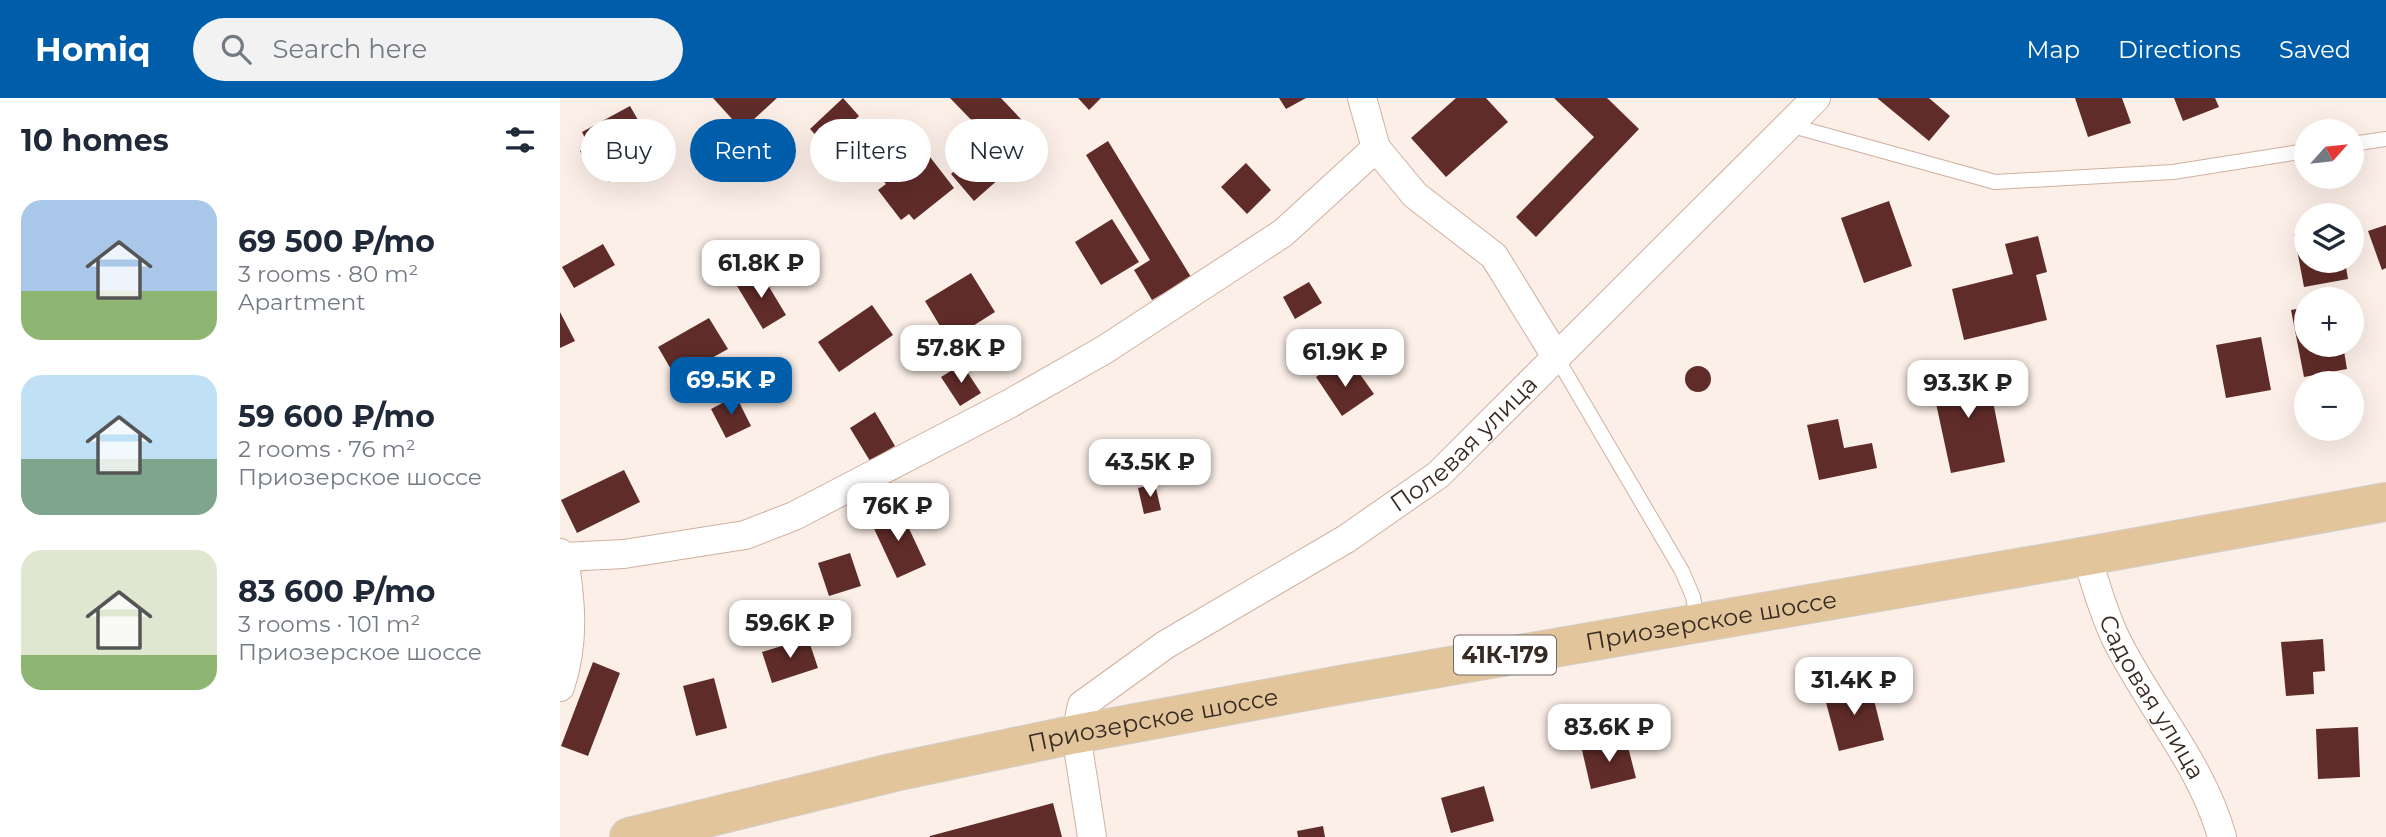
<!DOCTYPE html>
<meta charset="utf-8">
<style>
body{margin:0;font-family:Montserrat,sans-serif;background:#f2f2f3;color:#1f2937;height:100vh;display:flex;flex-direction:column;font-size:26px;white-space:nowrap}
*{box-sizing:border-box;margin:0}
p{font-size:23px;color:#747a83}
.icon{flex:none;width:38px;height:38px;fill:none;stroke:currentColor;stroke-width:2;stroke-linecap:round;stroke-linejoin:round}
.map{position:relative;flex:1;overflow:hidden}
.side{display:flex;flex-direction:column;background:#fff;width:560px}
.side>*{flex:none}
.guide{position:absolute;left:21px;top:21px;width:665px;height:63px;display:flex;gap:14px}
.needle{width:46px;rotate:63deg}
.tools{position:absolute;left:1734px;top:21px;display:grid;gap:14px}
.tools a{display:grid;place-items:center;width:70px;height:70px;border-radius:50%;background:#fff;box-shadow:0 7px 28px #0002;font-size:35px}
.price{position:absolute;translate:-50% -60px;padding:0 16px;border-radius:14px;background:#fff;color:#222;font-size:23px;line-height:46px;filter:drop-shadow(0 2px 4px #0008)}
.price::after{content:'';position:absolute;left:50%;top:42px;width:21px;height:16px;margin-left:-10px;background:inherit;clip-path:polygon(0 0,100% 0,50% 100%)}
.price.active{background:#005daa;color:#fff}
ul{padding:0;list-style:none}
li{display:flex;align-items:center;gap:21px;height:175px;padding:0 21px}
li span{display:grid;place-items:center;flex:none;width:196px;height:140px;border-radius:21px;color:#555}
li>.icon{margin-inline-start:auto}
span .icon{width:84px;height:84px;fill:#fffc;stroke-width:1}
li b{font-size:30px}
h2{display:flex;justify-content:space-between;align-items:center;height:84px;padding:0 21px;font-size:30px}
.pill{padding:0 24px;border-radius:32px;background:#fff;box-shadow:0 7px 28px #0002;font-size:24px;line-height:63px}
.pill.active{background:#005daa;color:#fff}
header{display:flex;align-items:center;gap:42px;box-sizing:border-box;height:98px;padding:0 35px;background:#005daa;color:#fff}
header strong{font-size:33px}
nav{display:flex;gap:38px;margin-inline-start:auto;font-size:24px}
.search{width:490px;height:63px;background:#f2f2f3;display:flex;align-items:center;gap:18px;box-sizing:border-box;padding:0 24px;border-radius:38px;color:#747a83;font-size:26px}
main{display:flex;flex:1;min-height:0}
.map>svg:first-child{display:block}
</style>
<header>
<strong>Homiq</strong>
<div class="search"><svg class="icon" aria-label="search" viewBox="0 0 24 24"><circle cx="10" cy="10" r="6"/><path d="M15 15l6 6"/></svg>Search here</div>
<nav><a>Map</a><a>Directions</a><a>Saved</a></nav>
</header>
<main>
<section class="side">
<h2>10 homes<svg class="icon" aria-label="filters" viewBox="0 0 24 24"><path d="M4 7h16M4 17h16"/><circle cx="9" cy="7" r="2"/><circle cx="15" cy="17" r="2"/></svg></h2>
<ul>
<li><span style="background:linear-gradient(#a9c7e8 65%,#8fb573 0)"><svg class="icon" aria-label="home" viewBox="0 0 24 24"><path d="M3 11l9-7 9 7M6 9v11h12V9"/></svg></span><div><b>69 500 ₽/mo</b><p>3 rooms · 80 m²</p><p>Apartment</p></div></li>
<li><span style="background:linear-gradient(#bfe0f5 60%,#7fa58c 0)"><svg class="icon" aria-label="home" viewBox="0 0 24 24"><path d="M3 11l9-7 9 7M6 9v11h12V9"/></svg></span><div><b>59 600 ₽/mo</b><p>2 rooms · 76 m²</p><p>Приозерское шоссе</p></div></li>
<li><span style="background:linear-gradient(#dfe7d0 75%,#8fb573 0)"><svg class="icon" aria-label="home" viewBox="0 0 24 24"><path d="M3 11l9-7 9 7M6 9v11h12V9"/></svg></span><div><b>83 600 ₽/mo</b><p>3 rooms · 101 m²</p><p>Приозерское шоссе</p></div></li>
</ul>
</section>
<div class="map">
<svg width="1826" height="739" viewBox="0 0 1826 739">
<rect width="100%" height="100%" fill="#fcefe8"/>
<path fill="#602c29" d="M153,0H217L182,32Z
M283,0L299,18L266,48L250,31Z
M390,0H441L475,36L449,61Z
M518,0H541L529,12Z
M719,0H746L726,11Z
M896,0H926L948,24L886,79L851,40Z
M994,0H1047L1079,31L976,139L956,119L1034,39Z
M1317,0H1369L1390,18L1369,43Z
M1515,0H1562L1571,25L1528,39Z
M1614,0H1655L1659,9L1623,23Z
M70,8L98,57L49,84L40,67L31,72L20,53L29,48L22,34Z
M548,43L631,179L592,202L574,172L590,162L526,57Z
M425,45L449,72L414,103L391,76Z
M360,46L394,90L354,122L349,116L341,122L318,92L326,86L319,78Z
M686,65L711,92L687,116L661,89Z
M1329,103L1352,168L1304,185L1281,120Z
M552,121L579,164L541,187L515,144Z
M1826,127V170L1822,172L1808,133Z
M1746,134V163H1785L1788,181L1744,189L1734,136Z
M1478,138L1487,174L1476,177L1487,222L1404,242L1392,191L1453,176L1445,146Z
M43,146L55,167L14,190L2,169Z
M200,174L226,217L203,231L177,188Z
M411,175L435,214L389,243L365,203Z
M749,184L762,205L735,221L723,199Z
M312,207L333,237L279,274L258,244Z
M1746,209V247H1783L1787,271L1744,279L1731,212Z
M0,214L15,243L0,250Z
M149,220L168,251L116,280L98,249Z
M1701,239L1711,292L1666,300L1656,247Z
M402,266L421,295L400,308L381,279Z
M775,266L785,280L797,272L814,296L782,318L756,279Z
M1125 281a13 13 0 1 1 26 0a13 13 0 1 1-26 0Z
M1426,268L1445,364L1391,375L1371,282Z
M176,298L191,328L166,340L151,311Z
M315,314L335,348L310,363L290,330Z
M1278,321L1284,350L1312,345L1317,370L1259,382L1247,327Z
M64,372L80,404L17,435L1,402Z
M595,386L601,412L584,416L578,390Z
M339,409L366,467L337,480L310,422Z
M290,455L301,488L269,498L258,465Z
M248,540L258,570L212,585L202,554Z
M1763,541L1765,573L1753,574L1754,596L1726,598L1721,544Z
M33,564L60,575L28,658L1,648Z
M154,580L167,630L136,638L123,588Z
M1310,586L1324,642L1279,653L1264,597Z
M1798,629L1800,679L1758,681L1756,631Z
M1066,641L1076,680L1031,691L1022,652Z
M924,688L934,723L891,735L881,700Z
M493,705L502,739H370V738Z
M763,728L765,739H738L737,733Z"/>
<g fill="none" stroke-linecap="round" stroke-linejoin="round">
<defs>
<path id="lane" d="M1229,27L1435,84L1613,74L1746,53
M1792,46L1826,41
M997,260L1122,473L1133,499L1138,524"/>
<g id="street">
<path d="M802,0L816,50L855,97L934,158L997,260"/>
<path d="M0,455L4,459C11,505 15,544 0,589"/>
<path id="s1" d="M1527,458C1535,486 1543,513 1555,539C1588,607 1642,666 1662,739"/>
<path d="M4,459L64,456L185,437L234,418L449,306L544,252L723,135L816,50"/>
<path id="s2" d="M532,739L516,636L522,607L605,547L786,441L878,377L1256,0"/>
</g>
<g id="primary">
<path id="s3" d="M69,739L335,674L516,636L780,587L1527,458L1826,404"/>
</g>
</defs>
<use href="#lane" stroke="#cfb09f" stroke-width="16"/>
<use href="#street" stroke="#cfb09f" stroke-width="30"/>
<use href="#primary" stroke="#d3d0cf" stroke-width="40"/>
<use href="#lane" stroke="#fff" stroke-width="14"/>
<use href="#street" stroke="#fff" stroke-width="28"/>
<use href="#primary" stroke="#e2c59b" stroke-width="38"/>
</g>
<g text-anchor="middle" stroke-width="7" stroke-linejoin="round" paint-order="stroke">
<rect fill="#fff" stroke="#726a65" stroke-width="2" x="894" y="537.5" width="102" height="39" rx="5"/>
<g font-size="23" font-weight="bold" fill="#362a23">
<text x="945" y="565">41К-179</text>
</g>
<g font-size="24" fill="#362a23" stroke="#fff">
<text dy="8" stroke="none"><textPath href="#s2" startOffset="598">Полевая улица</textPath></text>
<text dy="8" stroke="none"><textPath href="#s3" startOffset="1104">Приозерское шоссе</textPath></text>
<text dy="8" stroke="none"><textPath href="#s1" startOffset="156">Садовая улица</textPath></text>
<text dy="8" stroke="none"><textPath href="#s3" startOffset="537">Приозерское шоссе</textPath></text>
</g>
</g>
</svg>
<div class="tools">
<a><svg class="needle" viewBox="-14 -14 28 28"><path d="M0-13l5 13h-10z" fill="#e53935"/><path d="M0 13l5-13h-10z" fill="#747a83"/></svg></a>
<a><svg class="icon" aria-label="layers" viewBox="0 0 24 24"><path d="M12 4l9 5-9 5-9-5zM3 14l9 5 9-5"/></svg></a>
<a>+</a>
<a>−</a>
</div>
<b class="price" style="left:201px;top:202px">61.8K ₽</b>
<b class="price" style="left:401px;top:287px">57.8K ₽</b>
<b class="price" style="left:785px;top:291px">61.9K ₽</b>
<b class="price active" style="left:171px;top:319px">69.5K ₽</b>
<b class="price" style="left:1408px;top:322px">93.3K ₽</b>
<b class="price" style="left:590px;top:401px">43.5K ₽</b>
<b class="price" style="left:338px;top:445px">76K ₽</b>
<b class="price" style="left:230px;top:562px">59.6K ₽</b>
<b class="price" style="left:1294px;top:619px">31.4K ₽</b>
<b class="price" style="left:1049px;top:666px">83.6K ₽</b>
<div class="guide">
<a class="pill">Buy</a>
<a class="pill active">Rent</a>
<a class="pill">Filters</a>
<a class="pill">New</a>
</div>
</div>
</main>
